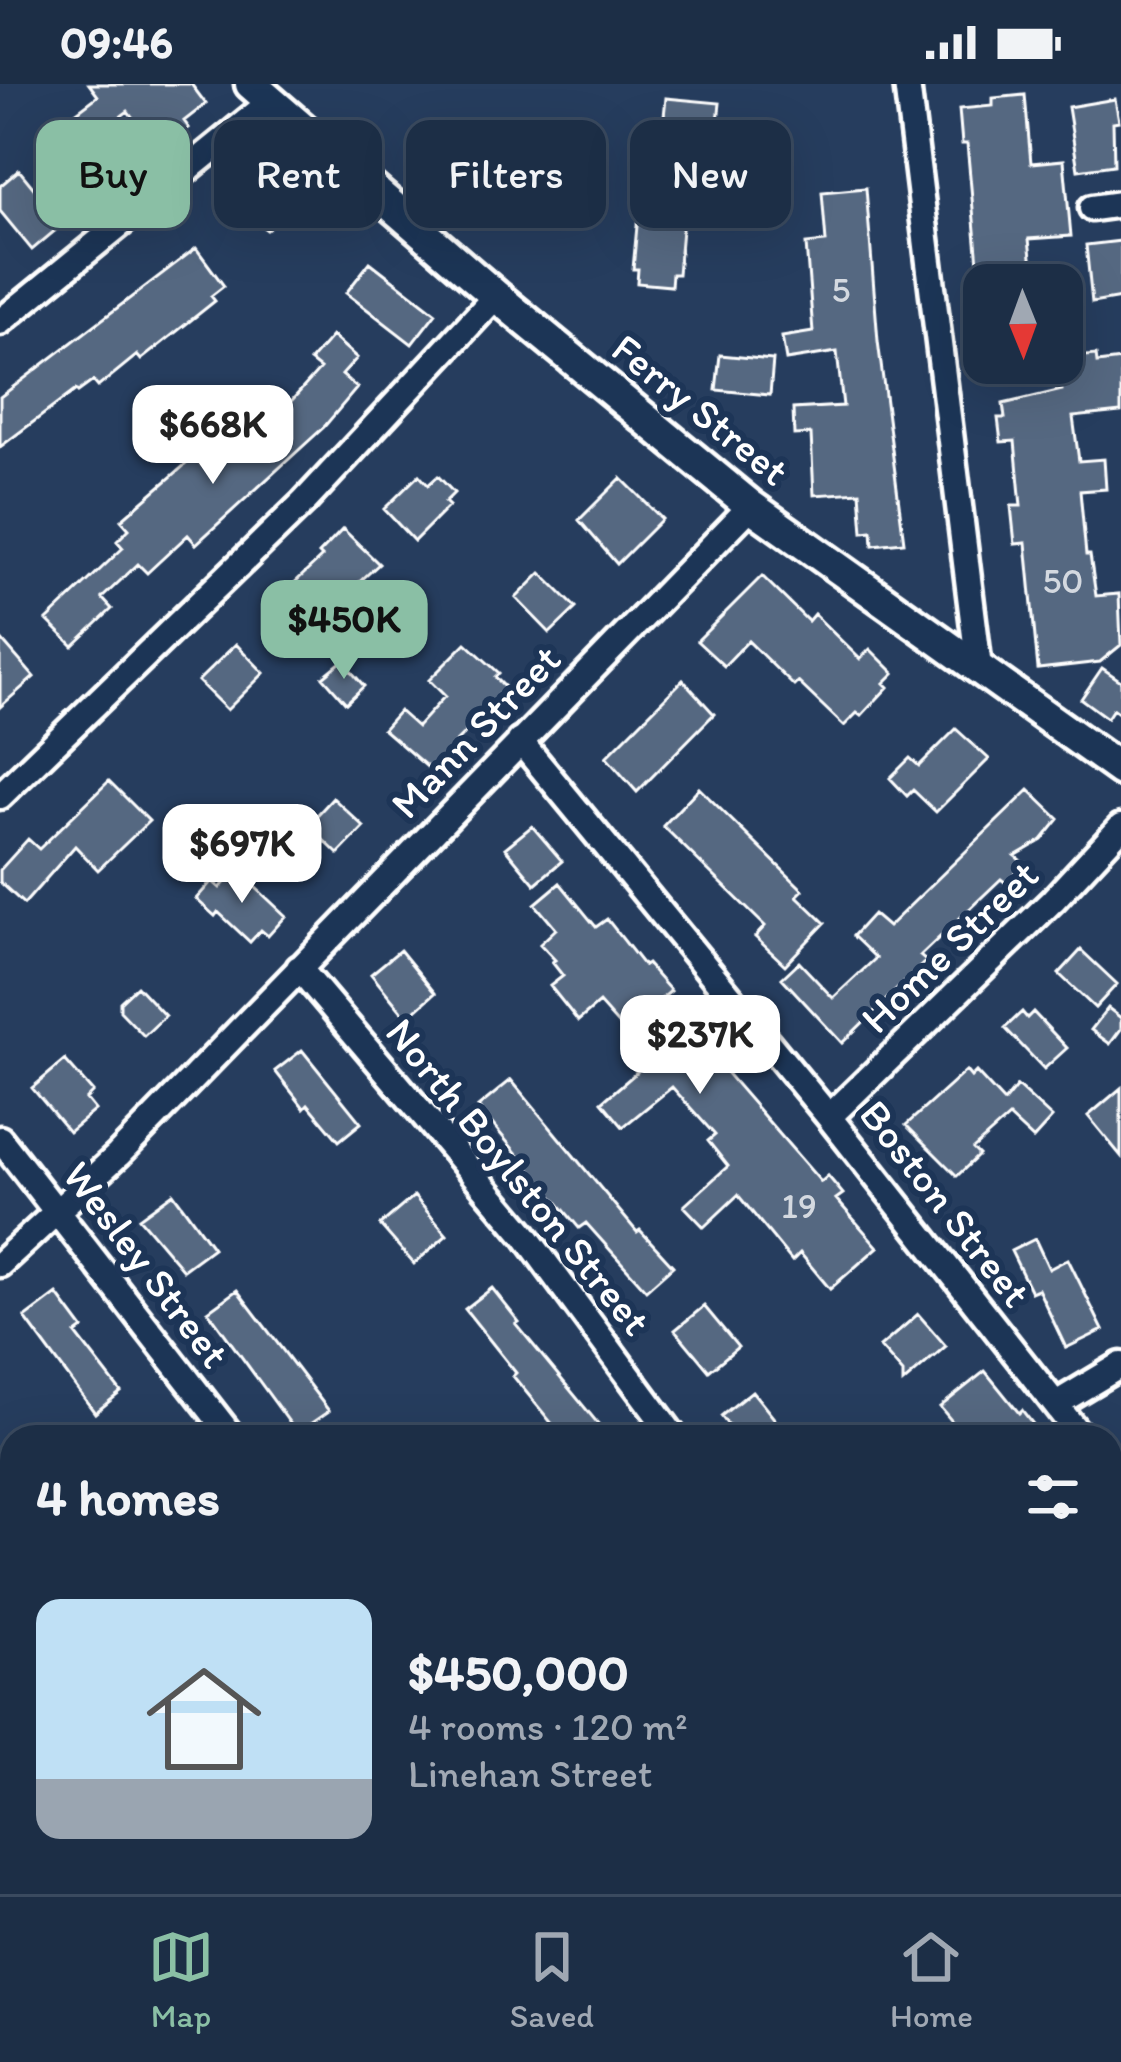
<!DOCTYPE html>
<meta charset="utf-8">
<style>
body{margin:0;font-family:Itim,sans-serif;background:#293a51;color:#f1f3f6;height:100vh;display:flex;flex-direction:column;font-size:45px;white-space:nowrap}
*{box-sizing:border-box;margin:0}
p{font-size:39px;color:#a0a8b3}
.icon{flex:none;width:66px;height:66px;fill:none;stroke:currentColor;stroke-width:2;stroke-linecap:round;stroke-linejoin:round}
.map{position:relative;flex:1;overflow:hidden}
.drawer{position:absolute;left:0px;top:1341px;width:1122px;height:471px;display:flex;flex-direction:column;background:#1c2e46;border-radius:36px 36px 0 0;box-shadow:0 12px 48px #0002,0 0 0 3px #3a4a5f}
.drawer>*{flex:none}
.banner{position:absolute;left:36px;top:36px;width:1050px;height:108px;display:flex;gap:24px}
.needle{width:78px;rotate:179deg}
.fabs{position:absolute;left:963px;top:180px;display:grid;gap:24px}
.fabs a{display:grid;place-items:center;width:120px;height:120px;border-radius:24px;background:#1c2e46;box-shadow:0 12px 48px #0002,0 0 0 3px #3a4a5f;font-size:60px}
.price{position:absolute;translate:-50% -102px;padding:0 27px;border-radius:24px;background:#fff;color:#222;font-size:39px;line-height:78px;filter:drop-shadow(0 3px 6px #0008)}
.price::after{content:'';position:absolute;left:50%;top:72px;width:36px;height:27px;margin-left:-18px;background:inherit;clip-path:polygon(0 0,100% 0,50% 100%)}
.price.current{background:#8abfa5;color:#111}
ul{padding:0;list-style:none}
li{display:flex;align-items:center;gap:36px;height:300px;padding:0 36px}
li span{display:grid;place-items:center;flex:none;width:336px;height:240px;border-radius:24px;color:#555}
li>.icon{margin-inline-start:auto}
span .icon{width:144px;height:144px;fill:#fffc;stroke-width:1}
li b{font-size:51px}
h2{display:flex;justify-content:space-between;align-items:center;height:144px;padding:0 36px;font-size:51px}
.chip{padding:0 42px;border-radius:24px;background:#1c2e46;box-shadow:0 12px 48px #0002,0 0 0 3px #3a4a5f;font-size:42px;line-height:108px}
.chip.current{background:#8abfa5;color:#111}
.status{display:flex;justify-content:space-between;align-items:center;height:84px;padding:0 60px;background:#1c2e46;direction:ltr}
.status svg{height:33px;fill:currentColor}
.menu{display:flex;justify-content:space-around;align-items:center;height:168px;border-top:3px solid #3a4a5f;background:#1c2e46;font-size:33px;color:#a0a8b3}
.menu a{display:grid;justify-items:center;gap:6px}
.menu .current{color:#8abfa5}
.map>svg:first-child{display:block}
</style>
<div class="status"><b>09:46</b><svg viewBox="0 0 49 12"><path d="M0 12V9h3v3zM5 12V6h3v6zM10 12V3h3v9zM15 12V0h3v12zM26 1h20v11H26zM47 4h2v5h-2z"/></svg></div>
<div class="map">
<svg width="1121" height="1810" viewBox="0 0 1121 1810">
<rect width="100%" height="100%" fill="#263d5e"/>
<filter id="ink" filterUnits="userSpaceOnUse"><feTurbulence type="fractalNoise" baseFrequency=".00833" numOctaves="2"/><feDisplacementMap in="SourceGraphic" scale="24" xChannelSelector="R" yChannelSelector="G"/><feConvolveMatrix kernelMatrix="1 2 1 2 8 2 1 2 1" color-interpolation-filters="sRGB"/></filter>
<g filter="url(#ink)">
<path fill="#556781" stroke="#fff" stroke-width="3" d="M89,0H191L206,20L184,37L189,44L163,63L156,65L128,27L60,78L42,54L98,12Z
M1025,11L1031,79L1064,76L1071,152L1029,155L1034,201H980L967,60H962L959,25L993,22V14Z
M666,14L720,19L714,74L660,68Z
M1115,15L1119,37L1113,38L1114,81L1078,86L1068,23Z
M514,73V105L484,106L483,74Z
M19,86L63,140L32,166L0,127V102Z
M275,94L297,120L267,146L239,125Z
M866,104L878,257L904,458L873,461L872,447L863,448L860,408L814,411L811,350L794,351L793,325L843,322L837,268L786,276L782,253L813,248L806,160L826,158L822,108Z
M638,131L683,134L678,190H672L671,202L637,199L638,185H633Z
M1121,157V214L1092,219L1086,161Z
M196,164L224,202L211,212L215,217L141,276L137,271L98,303L93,297L78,308L76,306L0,363V313Z
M370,178L436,229L412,260L346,209Z
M332,252L357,274L342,291L357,304L324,343L196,460L188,451L147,489L138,480L102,514L112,525L73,562L47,536L123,464L117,457L129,445L121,436L194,373L208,388L250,348L241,340L271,312L284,325L320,285L310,277Z
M720,271L773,276L770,311L716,306Z
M1096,271L1097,279L1121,276V328L1073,333L1079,377L1104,375L1106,405L1080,407L1086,471H1090L1096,512L1119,510L1121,561L1100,578L1038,585L1026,459L1015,460L1011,422H1021L1015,357L1001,358L998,334H1005L1003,320L1062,306V274Z
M160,329L180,351L162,367L142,345Z
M419,391L428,401L438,392L454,409L445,418L449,422L414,457L384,425Z
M621,394L662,435L617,480L579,436Z
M343,445L379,480L303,549L274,518L322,473L319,470Z
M541,489L576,524L550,549L516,514Z
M762,492L808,537L814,530L860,575L870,565L894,589L884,599L888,603L861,632L857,629L844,642L798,598L794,602L748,557L724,582L697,557Z
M0,554L34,593L0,623Z
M466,559L499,589L495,593L508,606L456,658L433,688L383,645L399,627L417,643L445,612L429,596Z
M236,560L264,589L227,626L198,597Z
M342,577L364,602L346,619L323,593Z
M1102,584L1121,597V631L1113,625L1107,634L1081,615Z
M683,596L714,630L637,708L606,673Z
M956,645L989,675L936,728L913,706L907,712L890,694L910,674L919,682Z
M109,697L149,737L98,786L75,762L24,820L0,798V786L28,755L39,765Z
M699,704L803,806L797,812L825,839L785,881L755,853L765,842L663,742Z
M1029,706L1059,735L1042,756L1015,772L1025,780L1006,799L1001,795L920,872L926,877L842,959L782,894L799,878L833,914L876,874L853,852L873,830L888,843Z
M333,714L364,743L338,770L308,741Z
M532,742L562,777L535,800L505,764Z
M237,786L286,832L268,852L261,846L250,858L218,828L215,832L196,815L212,797L220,804Z
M560,799L596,843L607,835L644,882L647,880L671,907L660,916L689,951L692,949L821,1098L828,1092L843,1110L836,1115L878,1163L830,1205L800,1169L792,1177L738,1111L704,1143L684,1122L728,1082L708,1057L715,1051L672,1003L623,1043L602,1018L637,988L627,977L641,966L599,919L578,937L550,902L563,892L552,878L555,876L540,860L556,845L535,820Z
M400,866L435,909L407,934L371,890Z
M1081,866L1117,900L1095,924L1059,890Z
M137,902L165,932L144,952L120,927V918Z
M1108,924L1121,934V945L1110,960L1091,946Z
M1022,928L1027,934L1033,928L1067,964L1044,985L1005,944Z
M302,966L361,1039L339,1057L308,1020L304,1024L275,987Z
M65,976L93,1008L86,1015L95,1026L69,1048L32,1004Z
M966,987L971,993L976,988L1004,1018L1017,1002L1052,1034L1033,1055L1009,1033L973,1065L979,1071L957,1092L906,1041Z
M511,996L637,1148L640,1146L673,1182L646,1206L586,1139L579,1144L478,1023Z
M1121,1004V1072L1088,1032Z
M173,1109L213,1164L183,1186L139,1134Z
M414,1112L447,1151L414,1180L380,1141Z
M1035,1155L1049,1185L1068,1175L1103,1246L1066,1264L1038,1205L1031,1208L1011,1167Z
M492,1204L519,1238L516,1240L609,1353H563L513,1292L516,1289L465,1225Z
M237,1206L329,1327L297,1349L208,1227Z
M57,1210L83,1245L76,1250L121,1308L95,1329L25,1234Z
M704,1222L738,1263L709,1287L675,1246Z
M918,1230L946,1262L903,1299V1289L880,1263Z
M985,1287L1019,1329L1022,1326L1043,1353H965L940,1323Z
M752,1307L789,1353H737L721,1332Z"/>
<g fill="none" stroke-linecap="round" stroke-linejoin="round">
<defs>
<path id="minor" d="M907,0L979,584
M1092,124L1121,120
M0,238L269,19
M520,657L829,1033L1081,1353
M0,712L303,419L496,212
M299,884L525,1151L674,1353
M829,1033L1053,816L1121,743
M0,1055L232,1353
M0,1180L118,1071L751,422
M1056,1320L1121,1281
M1110,1389L1121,1403
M0,1636L12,1647
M141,1800L149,1810
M562,1800L570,1810
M1034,1800L1043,1810"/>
<path id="tertiary" d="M251,0L496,212L751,422L1121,686"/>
</defs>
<use href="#minor" stroke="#fff" stroke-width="33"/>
<use href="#tertiary" stroke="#fff" stroke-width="39"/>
<use href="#minor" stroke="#1d3557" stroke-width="24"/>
<use href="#tertiary" stroke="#1d3557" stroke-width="30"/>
</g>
</g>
<g text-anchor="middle" stroke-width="12" stroke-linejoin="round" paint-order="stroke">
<g font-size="36" fill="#d4d9e0">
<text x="841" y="218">5</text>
<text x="1063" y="509">50</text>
<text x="799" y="1134">19</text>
</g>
<g font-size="42" fill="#fff" stroke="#1d3557">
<text transform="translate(701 325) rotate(39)" y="15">Ferry Street</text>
<text transform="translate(475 647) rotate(-46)" y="15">Mann Street</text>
<text transform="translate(949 862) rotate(-44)" y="15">Home Street</text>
<text transform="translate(519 1092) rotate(51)" y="15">North Boylston Street</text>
<text transform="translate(946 1119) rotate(52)" y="15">Boston Street</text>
<text transform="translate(147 1180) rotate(53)" y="15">Wesley Street</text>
</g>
</g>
</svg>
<div class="fabs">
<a><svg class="needle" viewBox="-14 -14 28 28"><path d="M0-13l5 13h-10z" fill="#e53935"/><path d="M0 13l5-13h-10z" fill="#a0a8b3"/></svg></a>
</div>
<b class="price" style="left:213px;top:403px">$668K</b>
<b class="price current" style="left:344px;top:598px">$450K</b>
<b class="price" style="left:242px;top:822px">$697K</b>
<b class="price" style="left:700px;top:1013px">$237K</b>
<div class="banner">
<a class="chip current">Buy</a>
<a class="chip">Rent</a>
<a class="chip">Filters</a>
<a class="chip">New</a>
</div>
<section class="drawer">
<h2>4 homes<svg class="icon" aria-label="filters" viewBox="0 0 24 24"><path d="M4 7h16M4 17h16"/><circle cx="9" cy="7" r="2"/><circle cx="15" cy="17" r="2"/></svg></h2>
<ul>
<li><span style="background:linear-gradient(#bfe0f5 75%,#9aa5b1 0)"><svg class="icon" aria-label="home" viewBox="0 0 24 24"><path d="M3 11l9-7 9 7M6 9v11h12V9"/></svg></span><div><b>$450,000</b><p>4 rooms · 120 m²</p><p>Linehan Street</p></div></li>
</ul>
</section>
</div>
<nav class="menu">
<a class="current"><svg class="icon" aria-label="map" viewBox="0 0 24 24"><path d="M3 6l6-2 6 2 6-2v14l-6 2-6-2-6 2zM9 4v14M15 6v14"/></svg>Map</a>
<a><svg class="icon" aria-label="saved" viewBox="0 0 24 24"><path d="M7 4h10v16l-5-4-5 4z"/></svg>Saved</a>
<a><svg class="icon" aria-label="home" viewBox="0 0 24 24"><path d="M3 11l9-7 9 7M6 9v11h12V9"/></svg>Home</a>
</nav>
